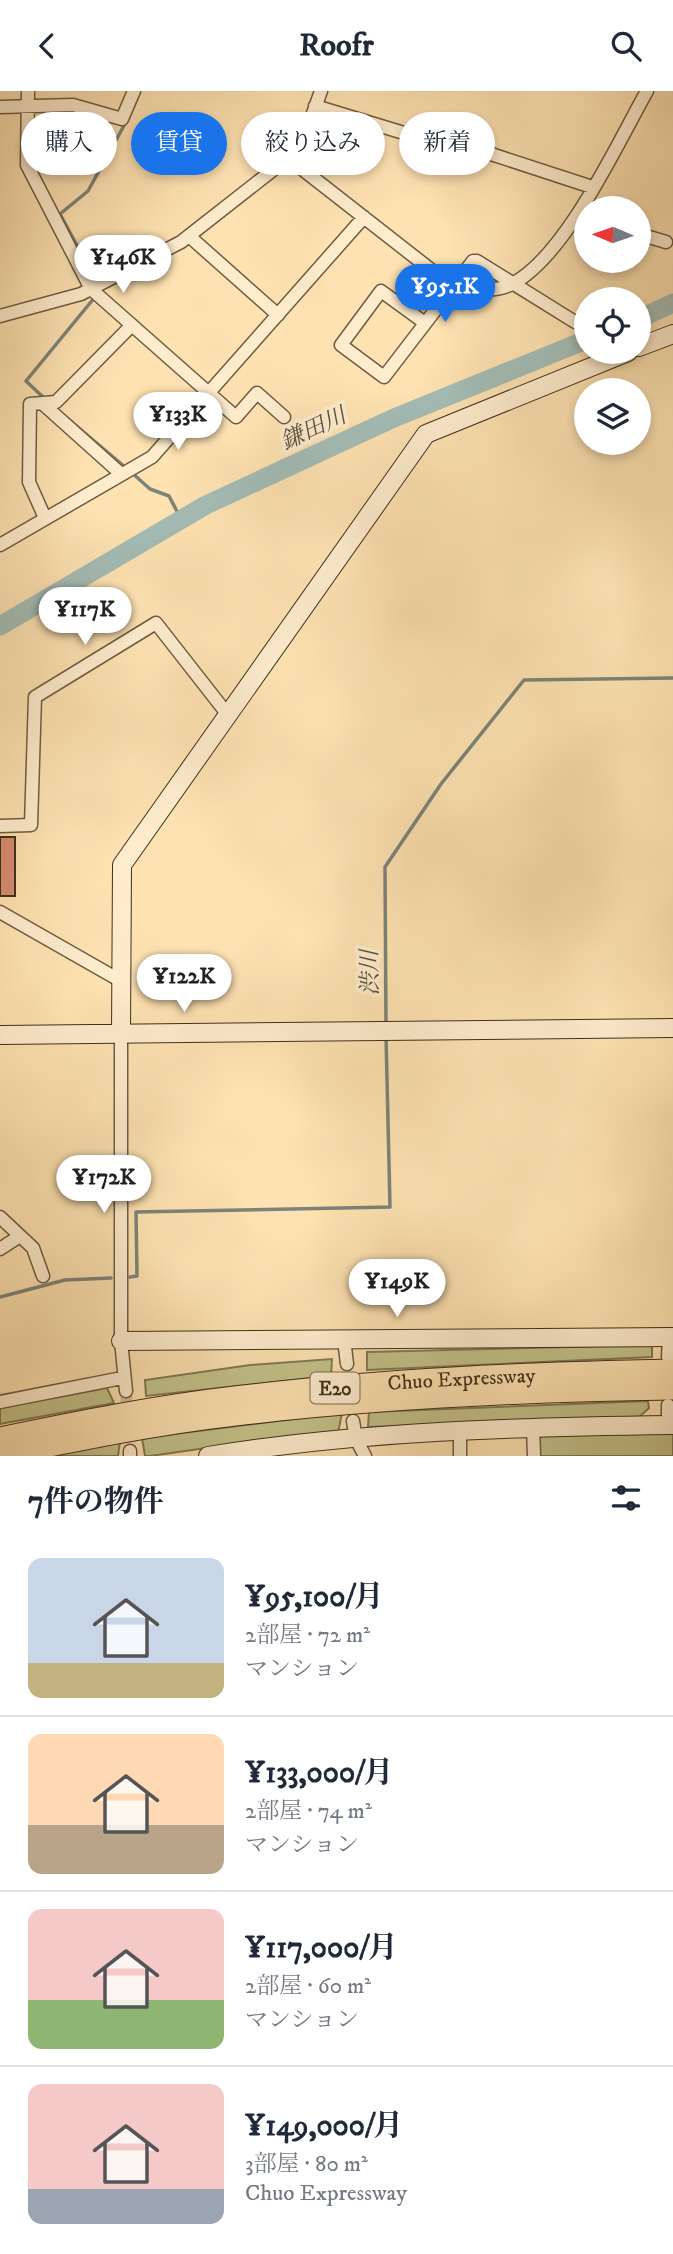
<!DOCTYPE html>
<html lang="ja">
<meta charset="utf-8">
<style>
body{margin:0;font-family:"IM FELL DW Pica","Noto Serif JP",serif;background:#f6f6f7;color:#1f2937;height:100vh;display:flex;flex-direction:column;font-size:26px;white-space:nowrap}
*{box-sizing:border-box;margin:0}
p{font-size:23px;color:#747a83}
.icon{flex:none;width:38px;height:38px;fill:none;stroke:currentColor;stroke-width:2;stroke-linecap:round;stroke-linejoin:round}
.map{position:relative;height:1365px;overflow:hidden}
.details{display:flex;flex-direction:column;background:#fff;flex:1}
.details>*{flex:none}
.guide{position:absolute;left:21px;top:21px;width:632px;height:63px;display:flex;gap:14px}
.needle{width:46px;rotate:272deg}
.buttons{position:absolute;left:574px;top:105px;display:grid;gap:14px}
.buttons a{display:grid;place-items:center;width:77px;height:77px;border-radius:50%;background:#fff;box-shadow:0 4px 10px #0003;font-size:35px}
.price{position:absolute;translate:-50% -60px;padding:0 16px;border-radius:24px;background:#fff;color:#222;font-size:23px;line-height:46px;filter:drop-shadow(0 2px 4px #0008)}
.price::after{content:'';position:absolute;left:50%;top:42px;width:21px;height:16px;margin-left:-10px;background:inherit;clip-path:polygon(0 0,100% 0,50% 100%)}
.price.on{background:#1a73e8;color:#fff}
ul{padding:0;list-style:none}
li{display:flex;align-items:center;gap:21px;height:175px;padding:0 28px}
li+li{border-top:2px solid #e0e1e3}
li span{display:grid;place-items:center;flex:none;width:196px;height:140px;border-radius:14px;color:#555}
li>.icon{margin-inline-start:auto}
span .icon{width:84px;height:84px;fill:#fffc;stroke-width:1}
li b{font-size:30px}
h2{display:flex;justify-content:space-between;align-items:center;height:84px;padding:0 28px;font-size:30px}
.tag{padding:0 24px;border-radius:32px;background:#fff;box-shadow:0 4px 10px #0003;font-size:24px;line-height:63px}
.tag.on{background:#1a73e8;color:#fff}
header{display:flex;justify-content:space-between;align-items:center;height:91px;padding:0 28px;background:#fff;font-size:32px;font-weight:800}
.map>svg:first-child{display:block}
</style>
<header><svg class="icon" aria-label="back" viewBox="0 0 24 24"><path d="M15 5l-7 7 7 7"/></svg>Roofr<svg class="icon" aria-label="search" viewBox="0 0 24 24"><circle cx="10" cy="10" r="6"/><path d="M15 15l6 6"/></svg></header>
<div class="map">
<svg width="673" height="1365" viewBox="0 0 673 1365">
<rect width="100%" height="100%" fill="#fee2b2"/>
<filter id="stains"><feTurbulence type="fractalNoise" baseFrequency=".00286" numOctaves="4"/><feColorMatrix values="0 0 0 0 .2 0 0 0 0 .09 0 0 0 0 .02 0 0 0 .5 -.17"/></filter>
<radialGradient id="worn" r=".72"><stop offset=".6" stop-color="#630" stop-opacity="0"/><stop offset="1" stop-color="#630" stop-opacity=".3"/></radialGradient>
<path fill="#c3c28a" stroke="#817952" stroke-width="2" d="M652,1254V1266L367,1279V1261Z
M332,1268L331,1285L146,1305L145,1289L250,1274Z
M107,1297L114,1312L0,1333V1317Z
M648,1310L649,1317L639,1326L368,1336L369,1321Z
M342,1322L338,1342L299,1344L150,1365H145L142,1347Z
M673,1339V1365H539V1343Z
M120,1350L118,1365H47Z"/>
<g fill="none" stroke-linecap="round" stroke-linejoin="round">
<path stroke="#7b8478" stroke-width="3.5" d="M92,189L86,171L60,123L88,100L126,31
M45,308L26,290L95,206
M67,327L125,376
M131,381L150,398L169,405L181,428
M386,934L385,776L441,693L524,589L673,587
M130,1186L137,1185L136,1121L390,1116L386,945
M0,1206L65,1189L111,1187"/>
<path stroke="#a3bcb6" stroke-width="19" d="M639,228L673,212
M0,535L206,414L394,327L586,249"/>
</g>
<path fill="#d68d70" stroke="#3f301a" stroke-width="2" d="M0,746H15V805H0Z"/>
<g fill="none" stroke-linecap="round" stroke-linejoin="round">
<path stroke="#d8be94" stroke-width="12" stroke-dasharray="12 6" stroke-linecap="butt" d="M126,1300L130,1360"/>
<defs>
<path id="street" d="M28,0L27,74L91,198L236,326L257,302L284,326
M315,15L473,63L488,62L592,96
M0,16L73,14L122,28L134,0
M288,67L444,189C464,199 491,203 512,193C566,165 617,53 647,0
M639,143L666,151
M189,145L278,224
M0,225L81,203L181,151L292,64L303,50L321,0
M425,232L381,200L341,254L384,286L473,170H477L575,231
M43,313L120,382
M45,427L29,391L30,313L56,311L132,234
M0,454L152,366L364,126
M0,735L31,734L35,606L156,532L228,624
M0,821L121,890
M121,943V1250L126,1300
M0,1126L33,1157L43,1185
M0,1158L20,1145
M344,1248L347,1273
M668,1266L669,1246
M0,1311L122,1287
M668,1314V1334
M353,1330L356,1348L365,1365
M533,1336L534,1365
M460,1342V1365
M130,1365V1360"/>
<path id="secondary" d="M639,256L673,243
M121,943L122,774L426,343L628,261
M0,944L673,937
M121,1250L673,1246
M208,1365C361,1340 518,1336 673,1334"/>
<g id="highway">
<path id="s1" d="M0,1348C78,1332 156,1316 235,1307C380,1289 526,1283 673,1280"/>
<path d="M0,1364C78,1348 156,1332 235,1323C380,1306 526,1299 673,1297"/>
</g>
</defs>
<use href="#street" stroke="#6f5c40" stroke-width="15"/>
<use href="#secondary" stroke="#3f301a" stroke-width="20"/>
<use href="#highway" stroke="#3f301a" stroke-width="25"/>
<path stroke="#3f301a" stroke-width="2" stroke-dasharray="2 3.5" stroke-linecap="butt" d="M580,241L586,258"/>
<use href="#street" stroke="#feeccd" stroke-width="12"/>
<use href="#secondary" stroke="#feeccd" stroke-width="18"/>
<use href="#highway" stroke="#fee2b2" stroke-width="23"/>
</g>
<g text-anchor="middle" stroke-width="7" stroke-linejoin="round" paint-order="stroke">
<rect fill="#feeccd" stroke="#786850" stroke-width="2" x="310.5" y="1281.5" width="49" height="31" rx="5"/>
<g font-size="19" font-weight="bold" fill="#3f301a">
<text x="335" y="1304">E20</text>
</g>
<g font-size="21" fill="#3f301a" stroke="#feeccd">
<text dy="7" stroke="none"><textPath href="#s1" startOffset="466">Chuo Expressway</textPath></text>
</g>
<g font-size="23" font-style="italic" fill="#585341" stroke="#feeccd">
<text transform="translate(313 337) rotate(-25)" y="8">鎌田川</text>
<text transform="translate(369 882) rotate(-91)" y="8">渋川</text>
</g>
</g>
<rect width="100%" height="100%" filter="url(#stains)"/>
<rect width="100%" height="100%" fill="url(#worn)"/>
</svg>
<div class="buttons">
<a><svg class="needle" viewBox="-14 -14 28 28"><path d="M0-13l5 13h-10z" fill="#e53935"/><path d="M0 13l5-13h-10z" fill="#747a83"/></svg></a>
<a><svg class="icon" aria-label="locate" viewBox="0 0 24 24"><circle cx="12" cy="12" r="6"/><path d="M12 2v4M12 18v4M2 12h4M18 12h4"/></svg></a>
<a><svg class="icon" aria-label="layers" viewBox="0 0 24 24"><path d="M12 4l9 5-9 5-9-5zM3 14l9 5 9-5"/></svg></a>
</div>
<b class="price" style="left:123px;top:204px">¥146K</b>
<b class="price on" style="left:445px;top:233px">¥95.1K</b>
<b class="price" style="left:178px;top:361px">¥133K</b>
<b class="price" style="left:85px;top:556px">¥117K</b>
<b class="price" style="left:184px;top:923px">¥122K</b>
<b class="price" style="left:104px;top:1124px">¥172K</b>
<b class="price" style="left:397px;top:1228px">¥149K</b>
<div class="guide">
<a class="tag">購入</a>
<a class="tag on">賃貸</a>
<a class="tag">絞り込み</a>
<a class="tag">新着</a>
</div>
</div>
<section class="details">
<h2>7件の物件<svg class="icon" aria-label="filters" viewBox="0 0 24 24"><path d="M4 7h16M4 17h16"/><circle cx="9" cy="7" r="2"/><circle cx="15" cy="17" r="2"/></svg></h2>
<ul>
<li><span style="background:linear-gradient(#c9d6e8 75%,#c2b280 0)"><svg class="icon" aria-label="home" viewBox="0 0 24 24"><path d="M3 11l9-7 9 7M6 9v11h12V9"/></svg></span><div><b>¥95,100/月</b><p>2部屋 · 72 m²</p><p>マンション</p></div></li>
<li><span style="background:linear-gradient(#ffd9b3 65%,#b9a48a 0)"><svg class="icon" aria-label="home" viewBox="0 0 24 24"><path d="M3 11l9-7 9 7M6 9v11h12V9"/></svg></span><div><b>¥133,000/月</b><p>2部屋 · 74 m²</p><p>マンション</p></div></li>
<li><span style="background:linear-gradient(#f6c9c9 65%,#8fb573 0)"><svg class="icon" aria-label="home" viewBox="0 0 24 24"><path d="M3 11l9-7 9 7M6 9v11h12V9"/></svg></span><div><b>¥117,000/月</b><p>2部屋 · 60 m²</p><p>マンション</p></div></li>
<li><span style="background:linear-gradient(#f6c9c9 75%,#9aa5b1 0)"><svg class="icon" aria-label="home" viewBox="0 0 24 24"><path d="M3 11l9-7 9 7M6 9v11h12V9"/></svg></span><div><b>¥149,000/月</b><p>3部屋 · 80 m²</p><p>Chuo Expressway</p></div></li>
</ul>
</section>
